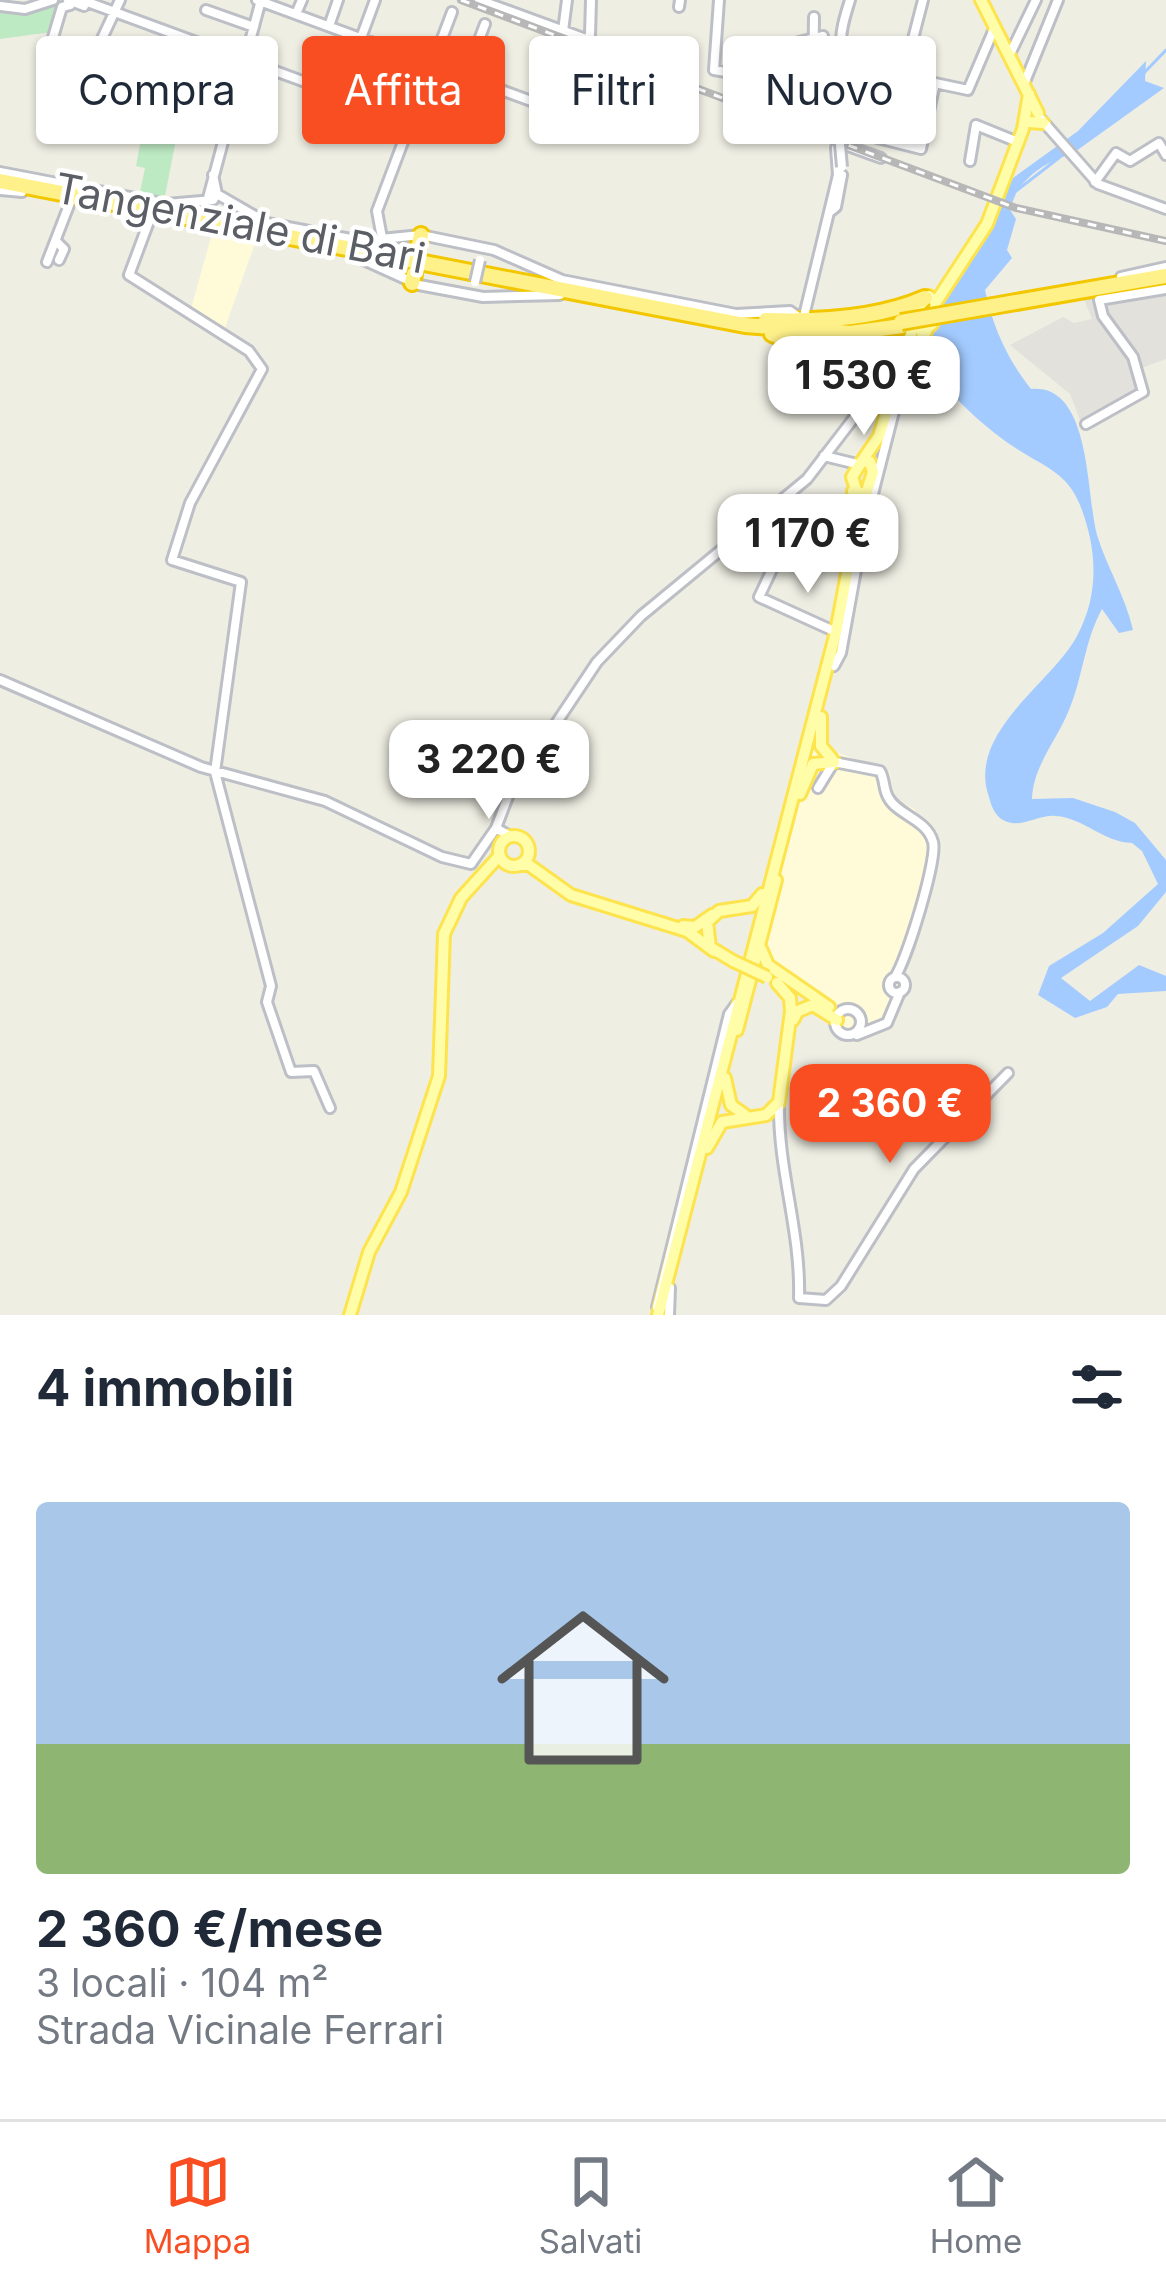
<!DOCTYPE html>
<html lang="it">
<meta charset="utf-8">
<style>
body{margin:0;font-family:Inter,sans-serif;background:#f6f6f7;color:#1f2937;height:100vh;display:flex;flex-direction:column;font-size:45px;white-space:nowrap}
*{box-sizing:border-box;margin:0}
p{font-size:39px;color:#747a83}
.icon{flex:none;width:66px;height:66px;fill:none;stroke:currentColor;stroke-width:2;stroke-linecap:round;stroke-linejoin:round}
.map{position:relative;height:1315px;overflow:hidden}
.side{display:flex;flex-direction:column;background:#fff;flex:1}
.side>*{flex:none}
.hud{position:absolute;left:36px;top:36px;width:1095px;height:108px;display:flex;gap:24px}
.price{position:absolute;translate:-50% -102px;padding:0 27px;border-radius:24px;background:#fff;color:#222;font-size:39px;line-height:78px;filter:drop-shadow(0 3px 6px #0008)}
.price::after{content:'';position:absolute;left:50%;top:72px;width:36px;height:27px;margin-left:-18px;background:inherit;clip-path:polygon(0 0,100% 0,50% 100%)}
.price.current{background:#f84e21;color:#fff}
ul{padding:0;list-style:none}
li{display:grid;align-content:center;gap:24px;height:636px;padding:0 36px}
li+li{border-top:3px solid #e0e1e3}
li span{display:grid;place-items:center;height:372px;border-radius:12px;color:#555}
li>.icon{margin-inline-start:auto}
span .icon{width:216px;height:216px;fill:#fffc;stroke-width:1}
li b{font-size:51px}
h2{display:flex;justify-content:space-between;align-items:center;height:144px;padding:0 36px;font-size:51px}
.chip{padding:0 42px;border-radius:12px;background:#fff;box-shadow:0 3px 9px #0004;font-size:42px;line-height:108px}
.chip.current{background:#f84e21;color:#fff}
.tabs{display:flex;justify-content:space-around;align-items:center;height:168px;border-top:3px solid #e0e1e3;background:#fff;font-size:33px;color:#747a83}
.tabs a{display:grid;justify-items:center;gap:6px}
.tabs .current{color:#f84e21}
.map>svg:first-child{display:block}
</style>
<div class="map">
<svg width="1166" height="1315" viewBox="0 0 1166 1315">
<rect width="100%" height="100%" fill="#efeee3"/>
<path fill="#fffbd8" d="M213,230L257,238L223,333L190,312Z
M815,744L890,773L892,797L914,809L937,842L905,967L907,991L899,996L890,1028L851,1040L837,1035L833,1018L810,1008L808,995L756,968Z"/>
<path fill="#e3e1db" d="M1166,289V359L1139,369L1142,393L1083,428L1070,394L1010,345L1063,317L1074,323L1092,319L1083,297Z"/>
<path fill="#bde9c3" d="M66,3L51,32L0,39V10L30,13Z
M146,113L180,119L164,201L139,197L145,168L136,166Z"/>
<path fill="#a3cbff" d="M1146,61L1145,81L1164,88L1072,154C1040,163 1024,179 1007,205L1016,219L1007,250L1012,258L985,290C993,327 1007,359 1031,389C1092,383 1086,496 1097,535C1107,568 1125,595 1133,630L1119,633L1102,609C1084,642 1083,677 1069,710C1057,740 1033,766 1032,799L1073,798L1115,812L1135,823L1166,860V892L1138,926L1061,978L1090,1001L1139,965L1166,976V991L1118,994L1107,1007L1075,1018L1038,995L1049,966L1103,933L1158,884L1142,851L1132,843C1103,842 1084,818 1056,816C1038,814 1021,830 1003,820C995,816 991,805 989,797C966,733 1053,682 1077,636C1100,593 1097,548 1080,505C1067,472 1042,466 1014,447C984,427 933,383 924,349L937,323L939,301L988,232L1013,178L1078,131Z"/>
<g fill="none" stroke-linecap="round" stroke-linejoin="round">
<path stroke="#a3cbff" stroke-width="3" d="M1143,74L1166,50
M1006,214L1015,192L1060,157"/>
<defs>
<path id="minor" d="M68,0L84,6
M82,0L316,86
M257,0L580,119
M479,0L586,39L590,35L591,0
M719,0L714,70L850,93L855,100L850,131L921,149L935,83L968,90L994,29
M850,0C841,30 832,53 860,74L855,99
M70,5L62,7L51,44L92,60L120,0
M0,6L25,9L53,0
M679,7L680,0
M206,10L254,27
M296,14L302,0
M329,26L338,0
M563,31L567,0
M361,38L375,0
M795,43L823,36
M1009,56L1036,0
M465,77L485,24
M389,80L420,91
M1024,84L1058,0
M792,86L830,105L838,122
M813,88L814,17
M896,105L923,0
M1040,118L1098,184L1166,209
M970,161L976,125L1018,142
M0,172L167,204L213,200L217,194
M213,175L217,194L267,223L361,241L421,235L494,250L562,280L736,314L790,311L803,320L838,175L836,148L845,145L881,158
M1095,182L1116,153L1130,161L1159,143L1166,155
M0,190L22,192
M208,198L261,0
M831,211L836,207L842,175
M151,216L129,275L249,351L262,369L190,503L172,560L241,582L215,772L271,986L267,1002L291,1072L314,1071L330,1108
M382,238L377,211L452,12
M57,242L64,249L59,260
M355,256L419,285L483,297L560,295
M47,262L71,200
M1121,277L1166,267
M1099,300L1166,289
M808,353L824,364L833,357
M1086,424L1143,392L1133,357L1103,316L1099,300
M824,456L857,464
M775,563L759,597L836,632
M834,666L841,653L862,537L900,388
M0,680L201,767L325,801L442,857L471,864L496,828L509,794L597,662L641,616L807,479L860,410L887,388
M818,788L834,762L880,771C885,779 883,788 888,797C897,815 927,819 933,842C938,859 906,962 895,977
M496,828L510,836
M889 985a8 8 0 1 1 16 0a8 8 0 1 1-16 0Z
M835 1022a13 13 0 1 1 26 0a13 13 0 1 1-26 0Z
M857,1035L887,1023L900,992
M779,1104C778,1171 801,1231 799,1298L826,1300L841,1286L914,1169L1008,1073
M657,1307L729,1014L737,1003
M669,1315L670,1288"/>
<path id="major" d="M981,0L1038,113
M1029,122L1043,123
M929,296L936,302L932,324L923,332L916,326L920,305Z
M936,302L987,224L1023,129L1029,94
M912,350L926,332
M862,461L879,436L915,321
M862,461L870,462L873,472L867,491L858,496L852,477Z
M861,517L867,491
M821,717V746L832,759
M800,794L813,764L834,762
M499 851a15 15 0 1 1 30 0a15 15 0 1 1-30 0Z
M520,865H529L571,895L687,931L714,951
M683,926L695,927L712,915
M761,949L768,965L829,1007
M733,961L710,947L707,922L719,911L752,906L762,894
M793,1020L798,1011L813,1005L837,1020
M737,1030L776,880
M725,1078L731,1105L745,1115
M707,1148L722,1122L766,1115L779,1102L791,1011L790,998L777,983
M350,1315L369,1252L401,1192L439,1076L444,934L461,898L500,855
M658,1315L836,632L855,531L853,491"/>
<path id="highway" d="M0,181L745,325L850,333L902,326
M419,244L421,235
M412,283L414,274
M993,306L1166,276
M766,320C818,322 877,319 925,298
M772,334L882,376L895,373L903,365
M873,375L887,388L890,407"/>
</defs>
<use href="#minor" stroke="#bdbfc6" stroke-width="14"/>
<use href="#major" stroke="#fde44e" stroke-width="16"/>
<use href="#highway" stroke="#f2c700" stroke-width="20"/>
<use href="#minor" stroke="#fff" stroke-width="8"/>
<use href="#major" stroke="#fffda8" stroke-width="10"/>
<use href="#highway" stroke="#fff18a" stroke-width="14"/>
<defs>
<path id="rail" d="M461,0L1016,208L1166,241"/>
</defs>
<use href="#rail" stroke="#b7b7b8" stroke-width="8"/>
<use href="#rail" stroke="#fff" stroke-width="3" stroke-dasharray="9" stroke-linecap="butt"/>
<defs>
<path id="minor-bridge" d="M838,122L842,167
M475,282L480,260"/>
<path id="major-bridge" d="M733,961L767,977"/>
<path id="highway-bridge" d="M901,322L993,306"/>
</defs>
<use href="#minor-bridge" stroke="#bdbfc6" stroke-width="14" stroke-linecap="butt"/>
<use href="#major-bridge" stroke="#fde44e" stroke-width="16" stroke-linecap="butt"/>
<use href="#highway-bridge" stroke="#f2c700" stroke-width="20" stroke-linecap="butt"/>
<use href="#minor-bridge" stroke="#fff" stroke-width="8"/>
<use href="#major-bridge" stroke="#fffda8" stroke-width="10"/>
<use href="#highway-bridge" stroke="#fff18a" stroke-width="14"/>
</g>
<g text-anchor="middle" stroke-width="9" stroke-linejoin="round" paint-order="stroke">
<g font-size="42" fill="#5b5e65" stroke="#fff">
<text transform="translate(240 223) rotate(11)" y="15">Tangenziale di Bari</text>
</g>
</g>
</svg>
<b class="price" style="left:864px;top:438px">1 530 €</b>
<b class="price" style="left:808px;top:596px">1 170 €</b>
<b class="price" style="left:489px;top:822px">3 220 €</b>
<b class="price current" style="left:890px;top:1166px">2 360 €</b>
<div class="hud">
<a class="chip">Compra</a>
<a class="chip current">Affitta</a>
<a class="chip">Filtri</a>
<a class="chip">Nuovo</a>
</div>
</div>
<section class="side">
<h2>4 immobili<svg class="icon" aria-label="filters" viewBox="0 0 24 24"><path d="M4 7h16M4 17h16"/><circle cx="9" cy="7" r="2"/><circle cx="15" cy="17" r="2"/></svg></h2>
<ul>
<li><span style="background:linear-gradient(#a9c7e8 65%,#8fb573 0)"><svg class="icon" aria-label="home" viewBox="0 0 24 24"><path d="M3 11l9-7 9 7M6 9v11h12V9"/></svg></span><div><b>2 360 €/mese</b><p>3 locali · 104 m²</p><p>Strada Vicinale Ferrari</p></div></li>
</ul>
</section>
<nav class="tabs">
<a class="current"><svg class="icon" aria-label="map" viewBox="0 0 24 24"><path d="M3 6l6-2 6 2 6-2v14l-6 2-6-2-6 2zM9 4v14M15 6v14"/></svg>Mappa</a>
<a><svg class="icon" aria-label="saved" viewBox="0 0 24 24"><path d="M7 4h10v16l-5-4-5 4z"/></svg>Salvati</a>
<a><svg class="icon" aria-label="home" viewBox="0 0 24 24"><path d="M3 11l9-7 9 7M6 9v11h12V9"/></svg>Home</a>
</nav>
